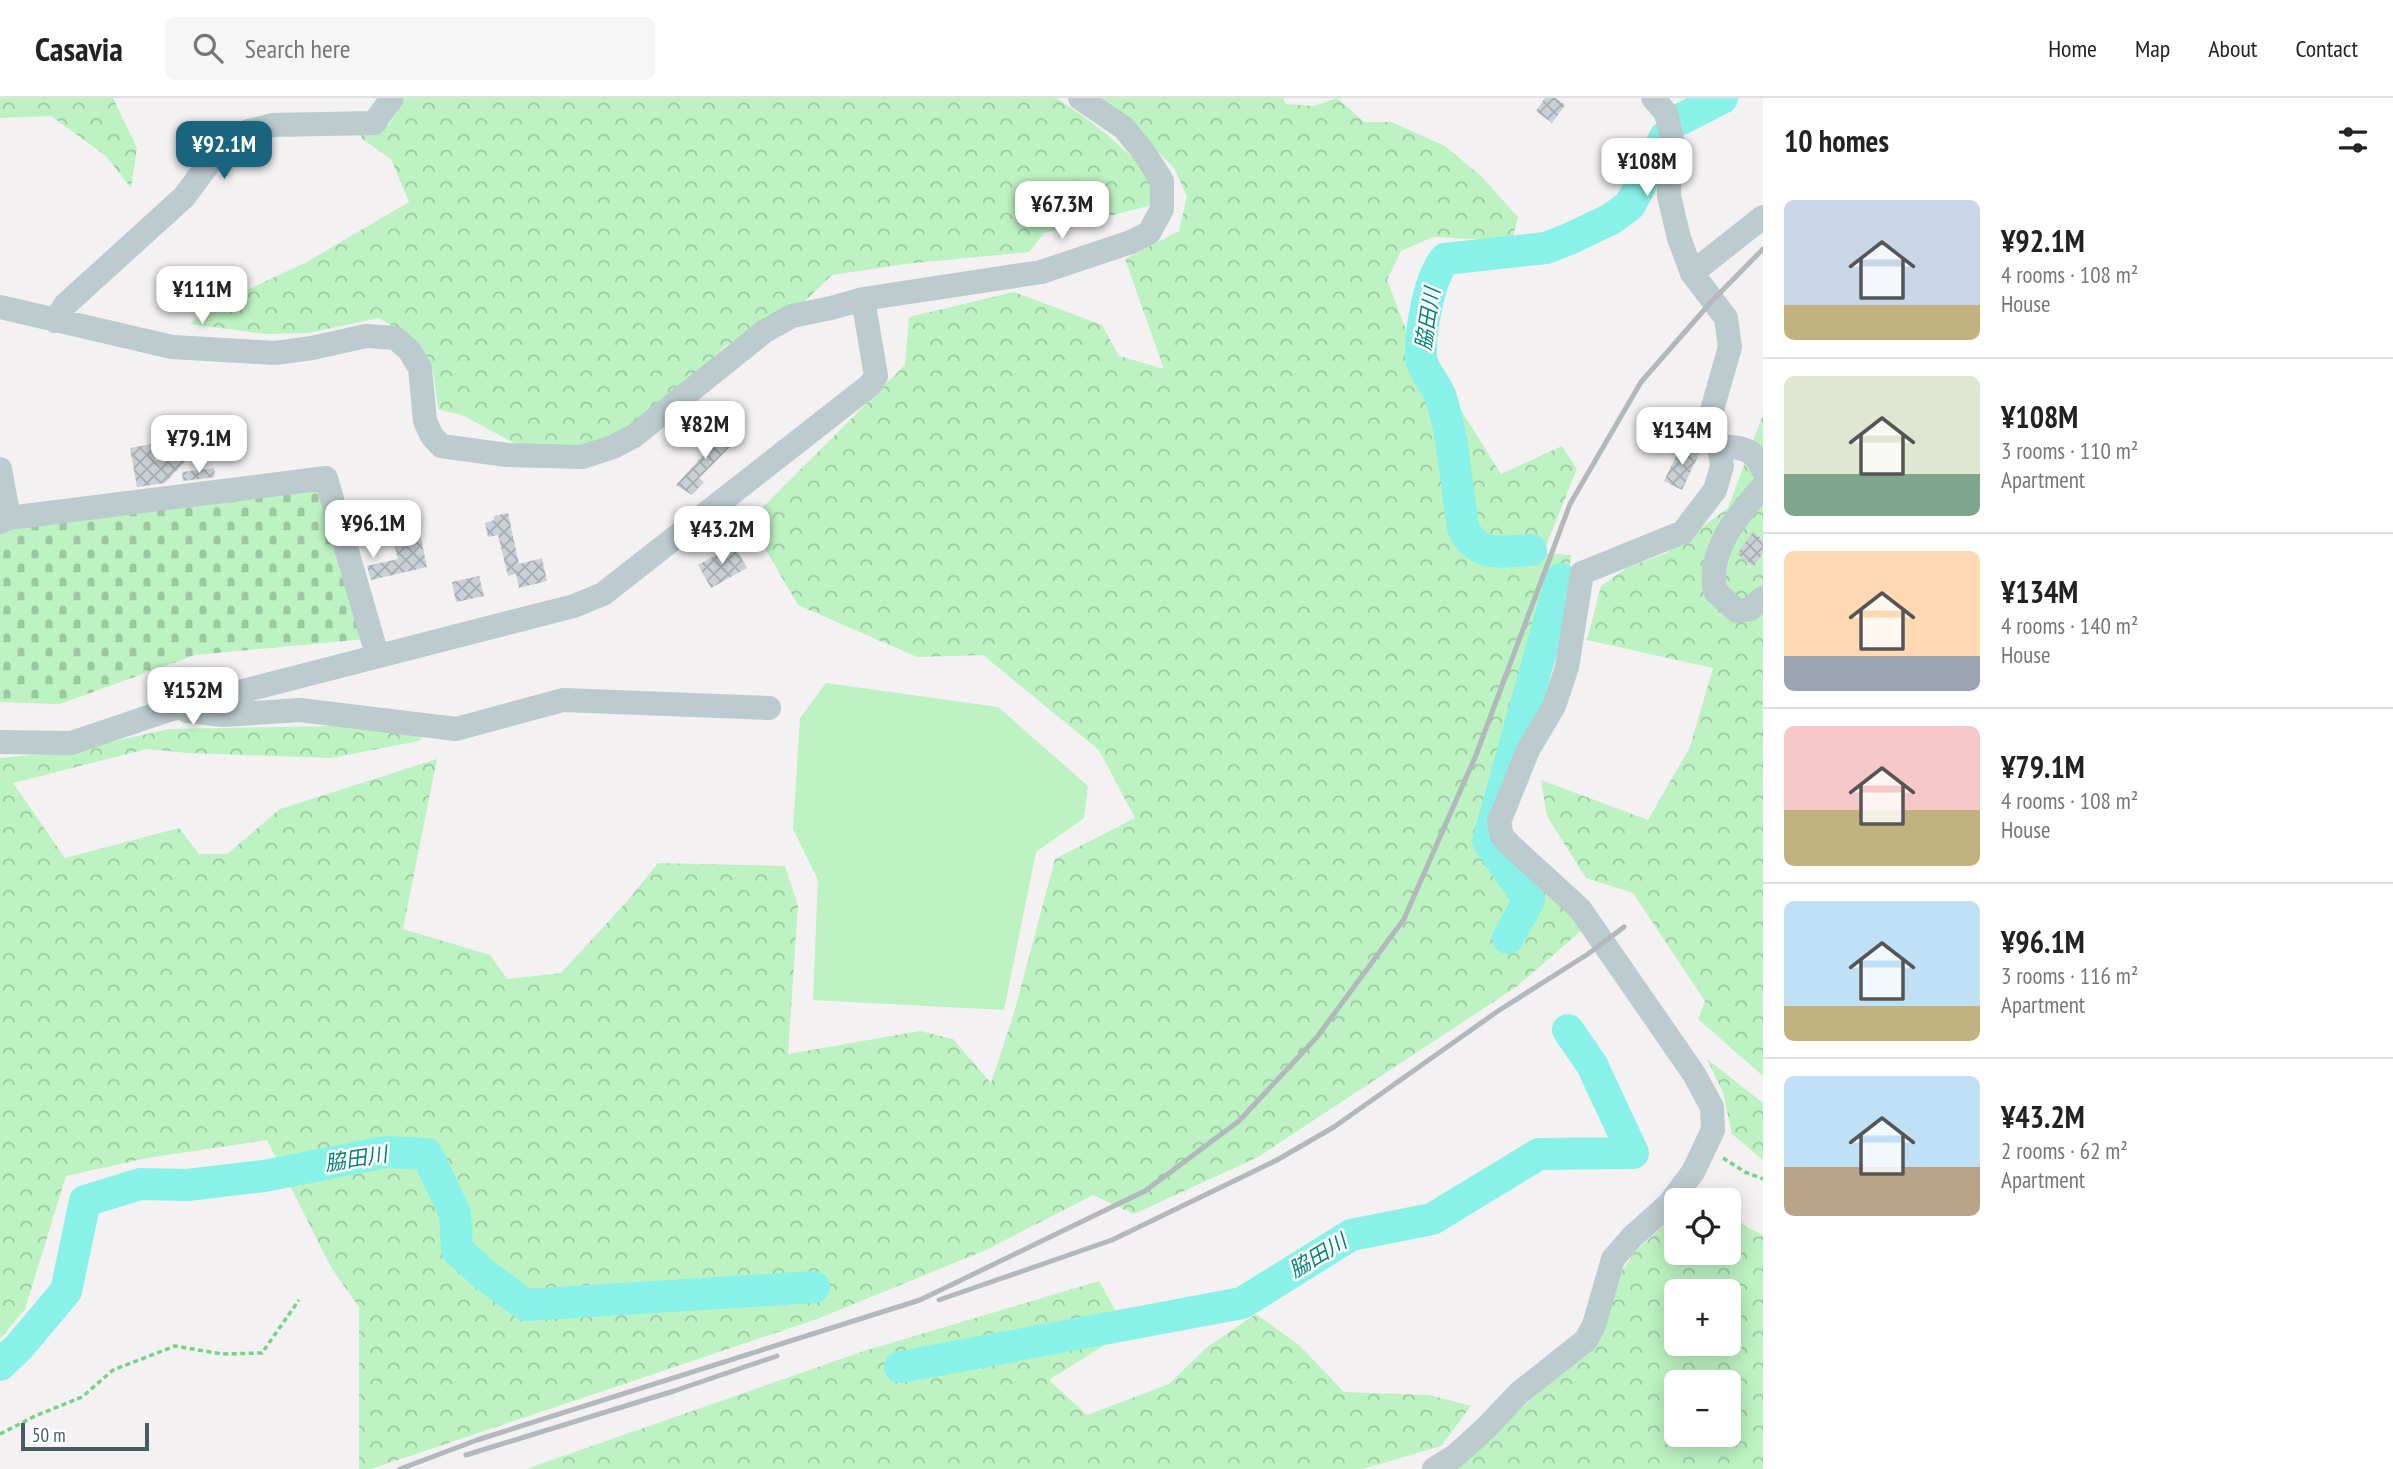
<!DOCTYPE html>
<meta charset="utf-8">
<style>
body{margin:0;font-family:"PT Sans Narrow","Noto Sans JP",sans-serif;background:#f6f6f6;color:#222;height:100vh;display:flex;flex-direction:column;font-size:26px;white-space:nowrap}
*{box-sizing:border-box;margin:0}
p{font-size:23px;color:#767676}
.icon{flex:none;width:38px;height:38px;fill:none;stroke:currentColor;stroke-width:2;stroke-linecap:round;stroke-linejoin:round}
.map{position:relative;flex:1;overflow:hidden}
.panel{display:flex;flex-direction:column;background:#fff;width:630px}
.panel>*{flex:none}
.buttons{position:absolute;left:1664px;top:1090px;display:grid;gap:14px}
.buttons a{display:grid;place-items:center;width:77px;height:77px;border-radius:10px;background:#fff;box-shadow:0 4px 18px #0003;font-size:35px}
.scale{position:absolute;left:21px;bottom:18px;width:128px;box-sizing:border-box;padding-left:7px;border:4px solid #475b60;border-top:0;font-size:19px;line-height:24px;white-space:nowrap;color:#475b60;-webkit-text-stroke:5px #fff;paint-order:stroke}
.price{position:absolute;translate:-50% -60px;padding:0 16px;border-radius:14px;background:#fff;color:#222;font-size:23px;line-height:46px;filter:drop-shadow(0 2px 4px #0008)}
.price::after{content:'';position:absolute;left:50%;top:42px;width:21px;height:16px;margin-left:-10px;background:inherit;clip-path:polygon(0 0,100% 0,50% 100%)}
.price.on{background:#19647f;color:#fff}
ul{padding:0;list-style:none}
li{display:flex;align-items:center;gap:21px;height:175px;padding:0 21px}
li+li{border-top:2px solid #e0e0e0}
li span{display:grid;place-items:center;flex:none;width:196px;height:140px;border-radius:10px;color:#555}
li>.icon{margin-inline-start:auto}
span .icon{width:84px;height:84px;fill:#fffc;stroke-width:1}
li b{font-size:30px}
h2{display:flex;justify-content:space-between;align-items:center;height:84px;padding:0 21px;font-size:30px}
header{display:flex;align-items:center;gap:42px;box-sizing:border-box;height:98px;padding:0 35px;background:#fff;border-bottom:2px solid #e0e0e0}
header strong{font-size:33px}
nav{display:flex;gap:38px;margin-inline-start:auto;font-size:24px}
.search{width:490px;height:63px;background:#f6f6f6;display:flex;align-items:center;gap:18px;box-sizing:border-box;padding:0 24px;border-radius:10px;color:#767676;font-size:26px}
main{display:flex;flex:1;min-height:0}
.map>svg:first-child{display:block}
</style>
<header>
<strong>Casavia</strong>
<div class="search"><svg class="icon" aria-label="search" viewBox="0 0 24 24"><circle cx="10" cy="10" r="6"/><path d="M15 15l6 6"/></svg>Search here</div>
<nav><a>Home</a><a>Map</a><a>About</a><a>Contact</a></nav>
</header>
<main>
<div class="map">
<svg width="1763" height="1371" viewBox="0 0 1763 1371">
<defs>
<pattern id="forest-crowns" width="20" height="18" patternUnits="userSpaceOnUse" patternTransform="scale(1.75)"><rect width="20" height="18" fill="#bdf2c2"/><path d="M2 6a3 3 0 1 1 6 0M12 15a3 3 0 1 1 6 0" fill="none" stroke="#9bc7a1"/></pattern>
<pattern id="cemetery-stones" width="16" height="16" patternUnits="userSpaceOnUse" patternTransform="scale(1.75)"><rect width="16" height="16" fill="#bdf2c2"/><path d="M2 7V4a2 2 0 0 1 4 0v3zM10 15v-3a2 2 0 0 1 4 0v3z" fill="#9bc7a1"/></pattern>
<pattern id="building-cross-hatch" width="8" height="8" patternUnits="userSpaceOnUse" patternTransform="scale(1.75)"><rect width="8" height="8" fill="#cad0d3"/><path d="M0 0l8 8M0 8l8-8" fill="none" stroke="#a6acaf"/></pattern>
</defs>
<rect width="100%" height="100%" fill="#f3f1f1"/>
<path fill="url(#forest-crowns)" fill-rule="evenodd" d="M0,0H113L137,50L131,90L106,58L51,18L0,20Z
M405,0H1056C1094,24 1128,52 1157,86L1152,107L1044,135L1029,154L905,166L832,177L785,222L726,247L667,303L623,335L573,353L518,347L462,317L438,311L433,272L411,239L379,220L308,235L265,236L190,226L212,208L305,165L409,104L391,61L362,41L360,34L389,27Z
M1098,0H1283L1286,6L1314,8L1337,0L1364,24H1391L1445,48L1481,78L1518,119L1512,143L1433,139L1401,153L1387,182L1410,242L1446,288L1501,376L1562,348L1577,371L1543,455L1571,457L1559,553L1499,719L1537,768L1581,833L1516,889L1258,1059L1134,1116L1093,1097L986,1152L817,1221L371,1371H359V1209L332,1171L267,1042L147,1060L66,1078L25,1211L0,1241V660L63,654L170,631L431,626L419,643L331,660L188,655L147,651L13,685L65,760L179,730L199,756H227L280,711L437,661L403,831L490,857L507,881L561,875L629,801L658,765L785,768L798,807L788,956L920,933L953,941L991,985L1014,915L1055,761L1135,720L1099,652L983,557L917,559L798,507L749,423L905,267L909,219L1014,194L1102,227L1119,258L1164,271L1125,161L1179,133L1187,98L1174,70L1123,17Z
M1763,316V978L1698,921L1705,903L1633,795L1586,780L1547,718L1541,682L1648,722L1690,649L1713,570L1587,542L1601,488L1628,469L1667,455L1728,410Z
M1707,961L1763,1005V1062L1732,1036L1723,994Z
M1729,1115L1747,1129L1763,1137V1371H1449L1567,1271L1611,1190L1634,1155L1676,1116V1155H1729ZM1676,1194H1729V1246H1676ZM1676,1284H1729V1337H1676Z
M1099,1183L1127,1233L1049,1282L1087,1317L1169,1286L1206,1250L1256,1216L1299,1247L1344,1294L1429,1297L1471,1308L1441,1348L1363,1371H526L864,1253Z"/>
<path fill="url(#cemetery-stones)" d="M325,392L366,541L195,557L60,606L0,604V415Z"/>
<path fill="#bdf2c2" d="M826,585L998,609L1088,688L1084,720L1036,754L1004,912L813,902L818,782L793,731L800,620Z"/>
<g fill="none" stroke-linecap="round" stroke-linejoin="round">
<path stroke="#88f2e8" stroke-width="32" d="M1681,21L1722,0
M1531,452C1502,453 1478,461 1463,430C1457,391 1453,334 1440,297C1435,285 1422,272 1421,259C1420,233 1429,180 1445,161L1546,150L1569,141L1611,121L1630,107L1665,39
M1508,840L1529,802L1488,743L1561,481
M0,1267L19,1249L66,1193L85,1103L140,1086L187,1087L264,1078L386,1054L427,1056L455,1116L457,1152L486,1178L526,1207L814,1189
M900,1269L1242,1205L1351,1137L1432,1121L1539,1056L1633,1055L1592,967L1568,932"/>
</g>
<path fill="url(#building-cross-hatch)" d="M1545,0H1556L1565,7L1552,25L1536,13Z
M716,329L733,346L699,380L704,384L692,397L676,387L707,353L700,346Z
M152,346L155,363L191,357L165,385L137,389L130,350Z
M1682,346L1700,354L1682,392L1664,383Z
M214,370L215,379L183,383L182,374Z
M508,415L519,466L542,460L547,483L519,490L516,476L508,478L498,437L488,439L485,425L494,422V418Z
M1753,434L1763,442V455L1754,468L1737,456Z
M421,440L427,469L371,482L367,468L398,461L394,446Z
M734,447L747,470L711,490L698,467Z
M479,478L484,498L456,504L452,484Z"/>
<g fill="none" stroke-linecap="round" stroke-linejoin="round">
<path stroke="#73d387" stroke-width="3.5" stroke-dasharray="5 3.5" stroke-linecap="butt" d="M1723,1060L1745,1074L1763,1081
M0,1336L35,1318L82,1299L113,1272L175,1248L222,1256L262,1255L299,1202"/>
<path stroke="#bbcbce" stroke-width="24" d="M1692,175L1763,119
M0,209L172,249L275,255L312,250L366,238L395,240L409,252L420,270L425,323L432,338L441,348L507,357L582,359L613,349L634,338L765,233L792,218L831,210L863,201L1041,174L1131,144L1149,135L1162,111V83L1145,56L1124,30L1080,0
M55,223L65,207L184,99L225,44L249,33L273,27L374,25L392,0
M1719,348C1740,349 1755,350 1763,372
M0,371L9,420
M1763,388C1738,417 1707,452 1715,493L1737,513L1750,511L1763,500
M0,424L9,420L326,380L377,557
M187,613L223,617L300,612L456,631L563,602L769,610
M0,644L71,645L169,612L574,508L603,496L870,287L876,278L863,201
M1434,1371L1455,1358L1486,1330L1519,1295L1586,1242L1594,1227L1613,1161L1632,1139L1669,1106L1693,1074L1713,1032L1712,1009L1694,976L1580,811L1510,747L1502,738L1499,724L1528,652L1554,608L1567,569L1582,475L1683,434L1715,392L1722,368L1719,348L1710,319L1730,249L1726,220L1692,175L1679,140L1669,98L1670,60L1673,45L1666,15L1653,0"/>
<path stroke="#b2b8bb" stroke-width="5" d="M939,1202L1112,1142L1277,1062L1334,1029L1498,913L1588,856L1624,829
M466,1357L674,1293L777,1258
M400,1371L477,1342L920,1202L1145,1093L1239,1023L1317,939L1404,821L1476,657L1570,406L1641,284L1712,203L1763,151"/>
</g>
<g text-anchor="middle" stroke-width="5" stroke-linejoin="round" paint-order="stroke">
<g font-size="21" font-style="italic" fill="#078479" stroke="#fff">
<text transform="translate(1428 221) rotate(-81)" y="7">脇田川</text>
<text transform="translate(356 1061) rotate(-9)" y="7">脇田川</text>
<text transform="translate(1318 1158) rotate(-31)" y="7">脇田川</text>
</g>
</g>
</svg>
<div class="buttons">
<a><svg class="icon" aria-label="locate" viewBox="0 0 24 24"><circle cx="12" cy="12" r="6"/><path d="M12 2v4M12 18v4M2 12h4M18 12h4"/></svg></a>
<a>+</a>
<a>−</a>
</div>
<div class="scale">50 m</div>
<b class="price on" style="left:224px;top:83px">¥92.1M</b>
<b class="price" style="left:1647px;top:100px">¥108M</b>
<b class="price" style="left:1062px;top:143px">¥67.3M</b>
<b class="price" style="left:202px;top:228px">¥111M</b>
<b class="price" style="left:705px;top:363px">¥82M</b>
<b class="price" style="left:1682px;top:369px">¥134M</b>
<b class="price" style="left:199px;top:377px">¥79.1M</b>
<b class="price" style="left:373px;top:462px">¥96.1M</b>
<b class="price" style="left:722px;top:468px">¥43.2M</b>
<b class="price" style="left:193px;top:629px">¥152M</b>
</div>
<section class="panel">
<h2>10 homes<svg class="icon" aria-label="filters" viewBox="0 0 24 24"><path d="M4 7h16M4 17h16"/><circle cx="9" cy="7" r="2"/><circle cx="15" cy="17" r="2"/></svg></h2>
<ul>
<li><span style="background:linear-gradient(#c9d6e8 75%,#c2b280 0)"><svg class="icon" aria-label="home" viewBox="0 0 24 24"><path d="M3 11l9-7 9 7M6 9v11h12V9"/></svg></span><div><b>¥92.1M</b><p>4 rooms · 108 m²</p><p>House</p></div></li>
<li><span style="background:linear-gradient(#dfe7d0 70%,#7fa58c 0)"><svg class="icon" aria-label="home" viewBox="0 0 24 24"><path d="M3 11l9-7 9 7M6 9v11h12V9"/></svg></span><div><b>¥108M</b><p>3 rooms · 110 m²</p><p>Apartment</p></div></li>
<li><span style="background:linear-gradient(#ffd9b3 75%,#9aa5b1 0)"><svg class="icon" aria-label="home" viewBox="0 0 24 24"><path d="M3 11l9-7 9 7M6 9v11h12V9"/></svg></span><div><b>¥134M</b><p>4 rooms · 140 m²</p><p>House</p></div></li>
<li><span style="background:linear-gradient(#f6c9c9 60%,#c2b280 0)"><svg class="icon" aria-label="home" viewBox="0 0 24 24"><path d="M3 11l9-7 9 7M6 9v11h12V9"/></svg></span><div><b>¥79.1M</b><p>4 rooms · 108 m²</p><p>House</p></div></li>
<li><span style="background:linear-gradient(#bfe0f5 75%,#c2b280 0)"><svg class="icon" aria-label="home" viewBox="0 0 24 24"><path d="M3 11l9-7 9 7M6 9v11h12V9"/></svg></span><div><b>¥96.1M</b><p>3 rooms · 116 m²</p><p>Apartment</p></div></li>
<li><span style="background:linear-gradient(#bfe0f5 65%,#b9a48a 0)"><svg class="icon" aria-label="home" viewBox="0 0 24 24"><path d="M3 11l9-7 9 7M6 9v11h12V9"/></svg></span><div><b>¥43.2M</b><p>2 rooms · 62 m²</p><p>Apartment</p></div></li>
</ul>
</section>
</main>
